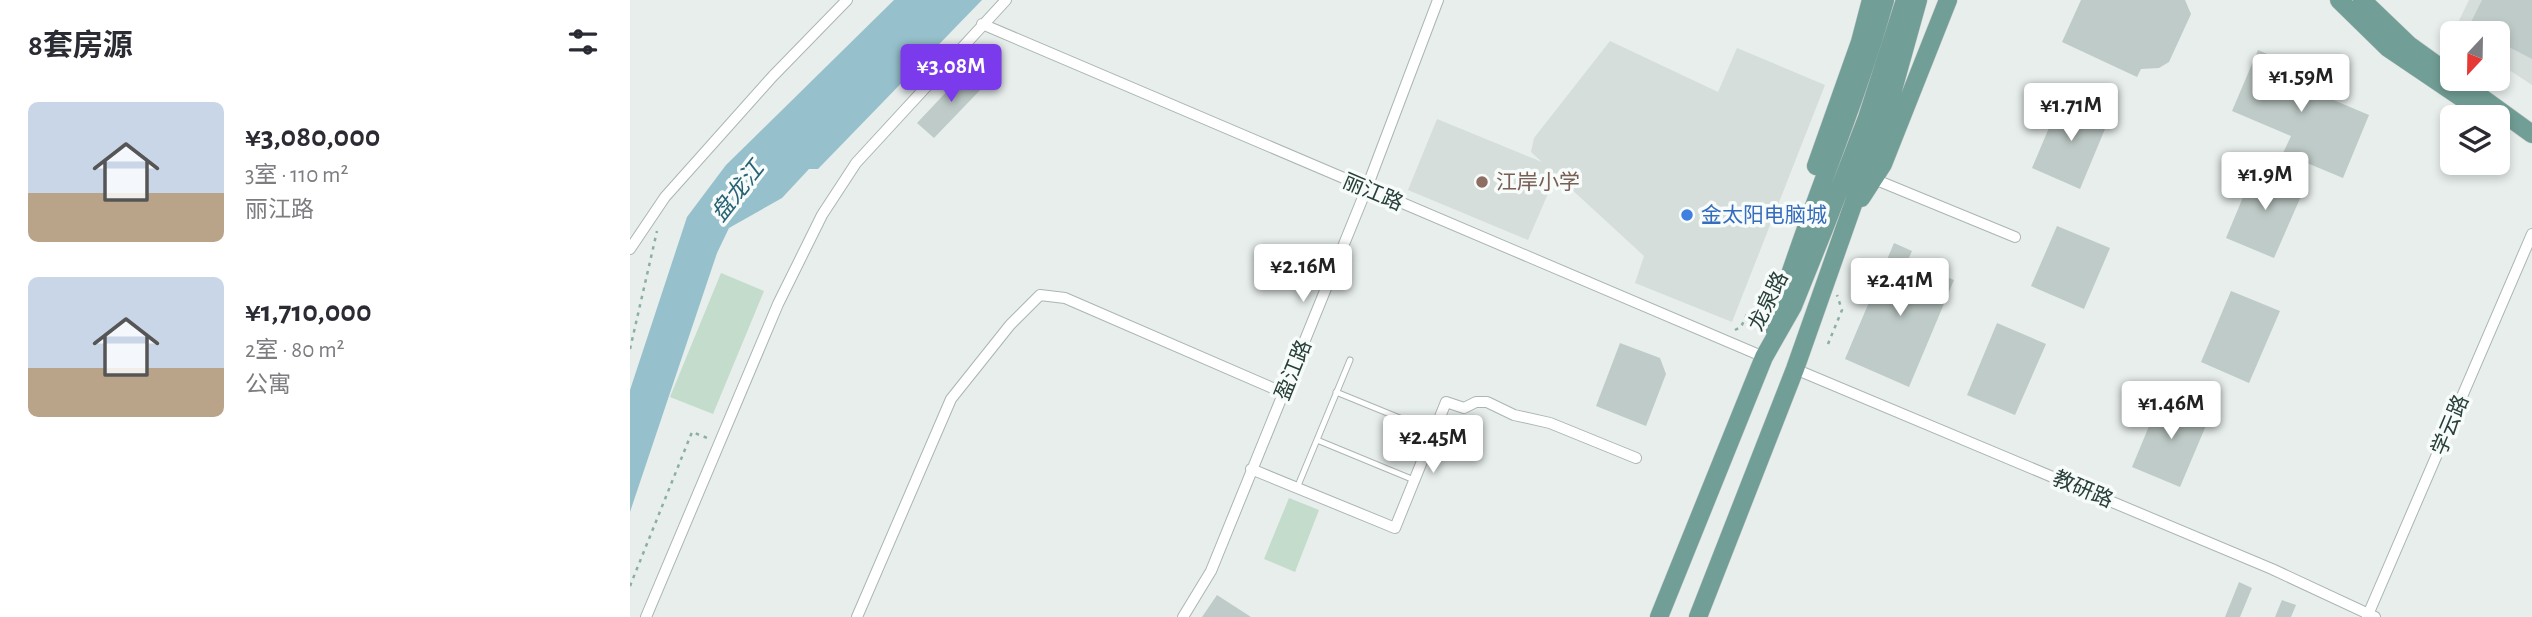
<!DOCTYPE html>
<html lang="zh">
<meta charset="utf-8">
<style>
body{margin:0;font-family:"Alegreya Sans","Noto Sans SC",sans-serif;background:#f2f2f3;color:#2b2b33;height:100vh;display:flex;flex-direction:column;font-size:26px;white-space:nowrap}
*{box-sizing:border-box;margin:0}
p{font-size:23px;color:#7c7c81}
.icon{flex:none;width:38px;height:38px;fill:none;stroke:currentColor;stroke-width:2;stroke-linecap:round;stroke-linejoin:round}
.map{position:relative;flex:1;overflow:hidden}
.details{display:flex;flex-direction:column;background:#fff;width:630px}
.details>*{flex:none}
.needle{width:46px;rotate:202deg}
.buttons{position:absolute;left:1810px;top:21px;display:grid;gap:14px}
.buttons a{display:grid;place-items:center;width:70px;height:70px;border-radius:10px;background:#fff;box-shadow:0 4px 10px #0003;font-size:35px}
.price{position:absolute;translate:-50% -60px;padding:0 16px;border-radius:7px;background:#fff;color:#222;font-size:23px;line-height:46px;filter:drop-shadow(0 2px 4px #0008)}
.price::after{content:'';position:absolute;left:50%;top:42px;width:21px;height:16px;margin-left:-10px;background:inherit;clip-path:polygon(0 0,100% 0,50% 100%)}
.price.current{background:#7c3aed;color:#fff}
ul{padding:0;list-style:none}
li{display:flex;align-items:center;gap:21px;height:175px;padding:0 28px}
li span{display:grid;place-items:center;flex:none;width:196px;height:140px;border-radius:10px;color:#555}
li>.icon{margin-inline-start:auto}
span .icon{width:84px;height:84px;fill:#fffc;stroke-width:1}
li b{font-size:30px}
h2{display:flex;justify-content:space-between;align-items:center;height:84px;padding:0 28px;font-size:30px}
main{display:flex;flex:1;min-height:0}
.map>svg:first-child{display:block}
</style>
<main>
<section class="details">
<h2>8套房源<svg class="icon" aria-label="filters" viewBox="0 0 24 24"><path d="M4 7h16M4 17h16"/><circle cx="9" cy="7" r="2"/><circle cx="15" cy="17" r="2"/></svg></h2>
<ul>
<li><span style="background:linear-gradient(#c9d6e8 65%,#b9a48a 0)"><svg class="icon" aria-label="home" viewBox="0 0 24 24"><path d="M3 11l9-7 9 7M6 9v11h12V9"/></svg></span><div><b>¥3,080,000</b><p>3室 · 110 m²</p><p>丽江路</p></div></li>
<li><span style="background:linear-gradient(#c9d6e8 65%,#b9a48a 0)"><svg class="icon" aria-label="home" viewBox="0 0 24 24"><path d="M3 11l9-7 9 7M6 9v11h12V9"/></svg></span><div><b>¥1,710,000</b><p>2室 · 80 m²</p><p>公寓</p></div></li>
</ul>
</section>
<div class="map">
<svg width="1902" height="617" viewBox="0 0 1902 617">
<rect width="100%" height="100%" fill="#e7eeeb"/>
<path fill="#d5deda" d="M1839,0H1902V85L1867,62V33H1823Z
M980,41L1088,92L1107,48L1195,85L1102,322L1005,283L1014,256L926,175L898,240L778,190L807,119L912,162L901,152L904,138Z"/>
<path fill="#c3dccb" d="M91,273L134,291L83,414L40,397Z
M659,498L689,510L665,572L634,559Z"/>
<path fill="#96c0cc" d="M264,0H352L188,169H179L152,198L99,228L87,253L0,512V390L57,217L96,165Z"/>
<path fill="#bfcbc8" d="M1451,0H1555L1561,14L1539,62L1529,68L1511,69L1507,77L1432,42Z
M1852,0H1902V59L1873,44L1875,41L1867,37V33H1860L1840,24Z
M1628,50L1681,73L1675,88L1739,115L1713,178L1653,153L1661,136L1602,111Z
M338,69L355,85L304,138L287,123Z
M1432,97L1480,117L1450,189L1402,168Z
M1626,166L1675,187L1644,258L1596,238Z
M1427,226L1480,248L1454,309L1401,286Z
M1264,243L1282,251L1278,260L1324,280L1279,387L1215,359Z
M1601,291L1650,311L1619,383L1571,362Z
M1367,323L1416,344L1385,415L1337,395Z
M990,343L1030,358L1036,374L1016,426L966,406Z
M1532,395L1580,416L1550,487L1502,467Z
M1609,582L1622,588L1610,617H1595Z
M587,595L621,617H572Z
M1652,600L1666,605L1661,617H1645Z"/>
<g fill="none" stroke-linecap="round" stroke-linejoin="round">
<defs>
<path id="lane" d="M706,392L804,432
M687,440L784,480
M667,488L720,360"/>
<path id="street" d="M352,24L1134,357
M1244,179L1385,237
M0,249L35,197L143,76L217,0
M1165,369L1642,569L1745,617
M621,469L765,528L816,402L834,408L846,402H857L884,415L920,423L1006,458
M16,617L148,304L192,215L226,163L376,0
M227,617L321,399L380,325L410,295L435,298L654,393
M553,617L581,571L736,190L808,0
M1737,617L1902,234"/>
<path id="primary" d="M1709,0L1758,48L1860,117
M1732,0L1779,45L1822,76
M1826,79L1902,134
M1186,166L1230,42L1241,0
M1231,198L1253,164L1318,0
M1143,327C1176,216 1224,111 1255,0
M1029,617L1134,357L1163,306L1194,229L1237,118L1275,0
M1068,617L1165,369L1261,97L1288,0"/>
</defs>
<use href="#lane" stroke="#aab6b2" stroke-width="7"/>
<use href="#street" stroke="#aab6b2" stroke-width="12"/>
<use href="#primary" stroke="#c3c9c8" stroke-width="19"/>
<path stroke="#8baea5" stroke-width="2.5" stroke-dasharray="3.5 5" stroke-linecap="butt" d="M1105,330L1111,327L1118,312
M1198,344L1212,310L1207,295
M0,349L27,231
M0,586L62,432L80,439"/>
<use href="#lane" stroke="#fff" stroke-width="5"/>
<use href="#street" stroke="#fff" stroke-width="10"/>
<use href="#primary" stroke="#719e96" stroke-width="18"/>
</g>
<circle fill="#8d6e63" stroke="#f7fbf9" stroke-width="2.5" cx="852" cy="182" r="7"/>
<circle fill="#3f7fe0" stroke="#f7fbf9" stroke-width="2.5" cx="1057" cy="215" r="7"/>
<g text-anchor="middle" stroke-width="7" stroke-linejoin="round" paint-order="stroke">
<g font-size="21" fill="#785e54" stroke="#f7fbf9" text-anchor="start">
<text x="866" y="189">江岸小学</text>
</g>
<g font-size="21" fill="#273f3a" stroke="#f7fbf9">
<text transform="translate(743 192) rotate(23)" y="7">丽江路</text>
<text transform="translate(1138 301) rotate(-64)" y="7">龙泉路</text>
<text transform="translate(663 370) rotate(-68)" y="7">盈江路</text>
<text transform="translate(1820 425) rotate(-67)" y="7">学云路</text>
<text transform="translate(1453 489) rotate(23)" y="7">教研路</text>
</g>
<g font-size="21" fill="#366cbe" stroke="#f7fbf9" text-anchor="start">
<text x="1071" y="222">金太阳电脑城</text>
</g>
<g font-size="23" font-style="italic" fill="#276275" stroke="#f7fbf9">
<text transform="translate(107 191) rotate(-52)" y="8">盘龙江</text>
</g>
</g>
</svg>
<div class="buttons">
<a><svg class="needle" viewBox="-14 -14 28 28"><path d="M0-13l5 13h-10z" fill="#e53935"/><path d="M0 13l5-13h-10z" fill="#7c7c81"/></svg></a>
<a><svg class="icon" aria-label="layers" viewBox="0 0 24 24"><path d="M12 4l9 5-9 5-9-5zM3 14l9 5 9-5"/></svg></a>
</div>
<b class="price current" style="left:321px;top:104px">¥3.08M</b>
<b class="price" style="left:1671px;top:114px">¥1.59M</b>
<b class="price" style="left:1441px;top:143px">¥1.71M</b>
<b class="price" style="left:1635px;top:212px">¥1.9M</b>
<b class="price" style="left:673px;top:304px">¥2.16M</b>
<b class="price" style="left:1270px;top:318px">¥2.41M</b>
<b class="price" style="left:1541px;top:441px">¥1.46M</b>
<b class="price" style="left:803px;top:475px">¥2.45M</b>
</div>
</main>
